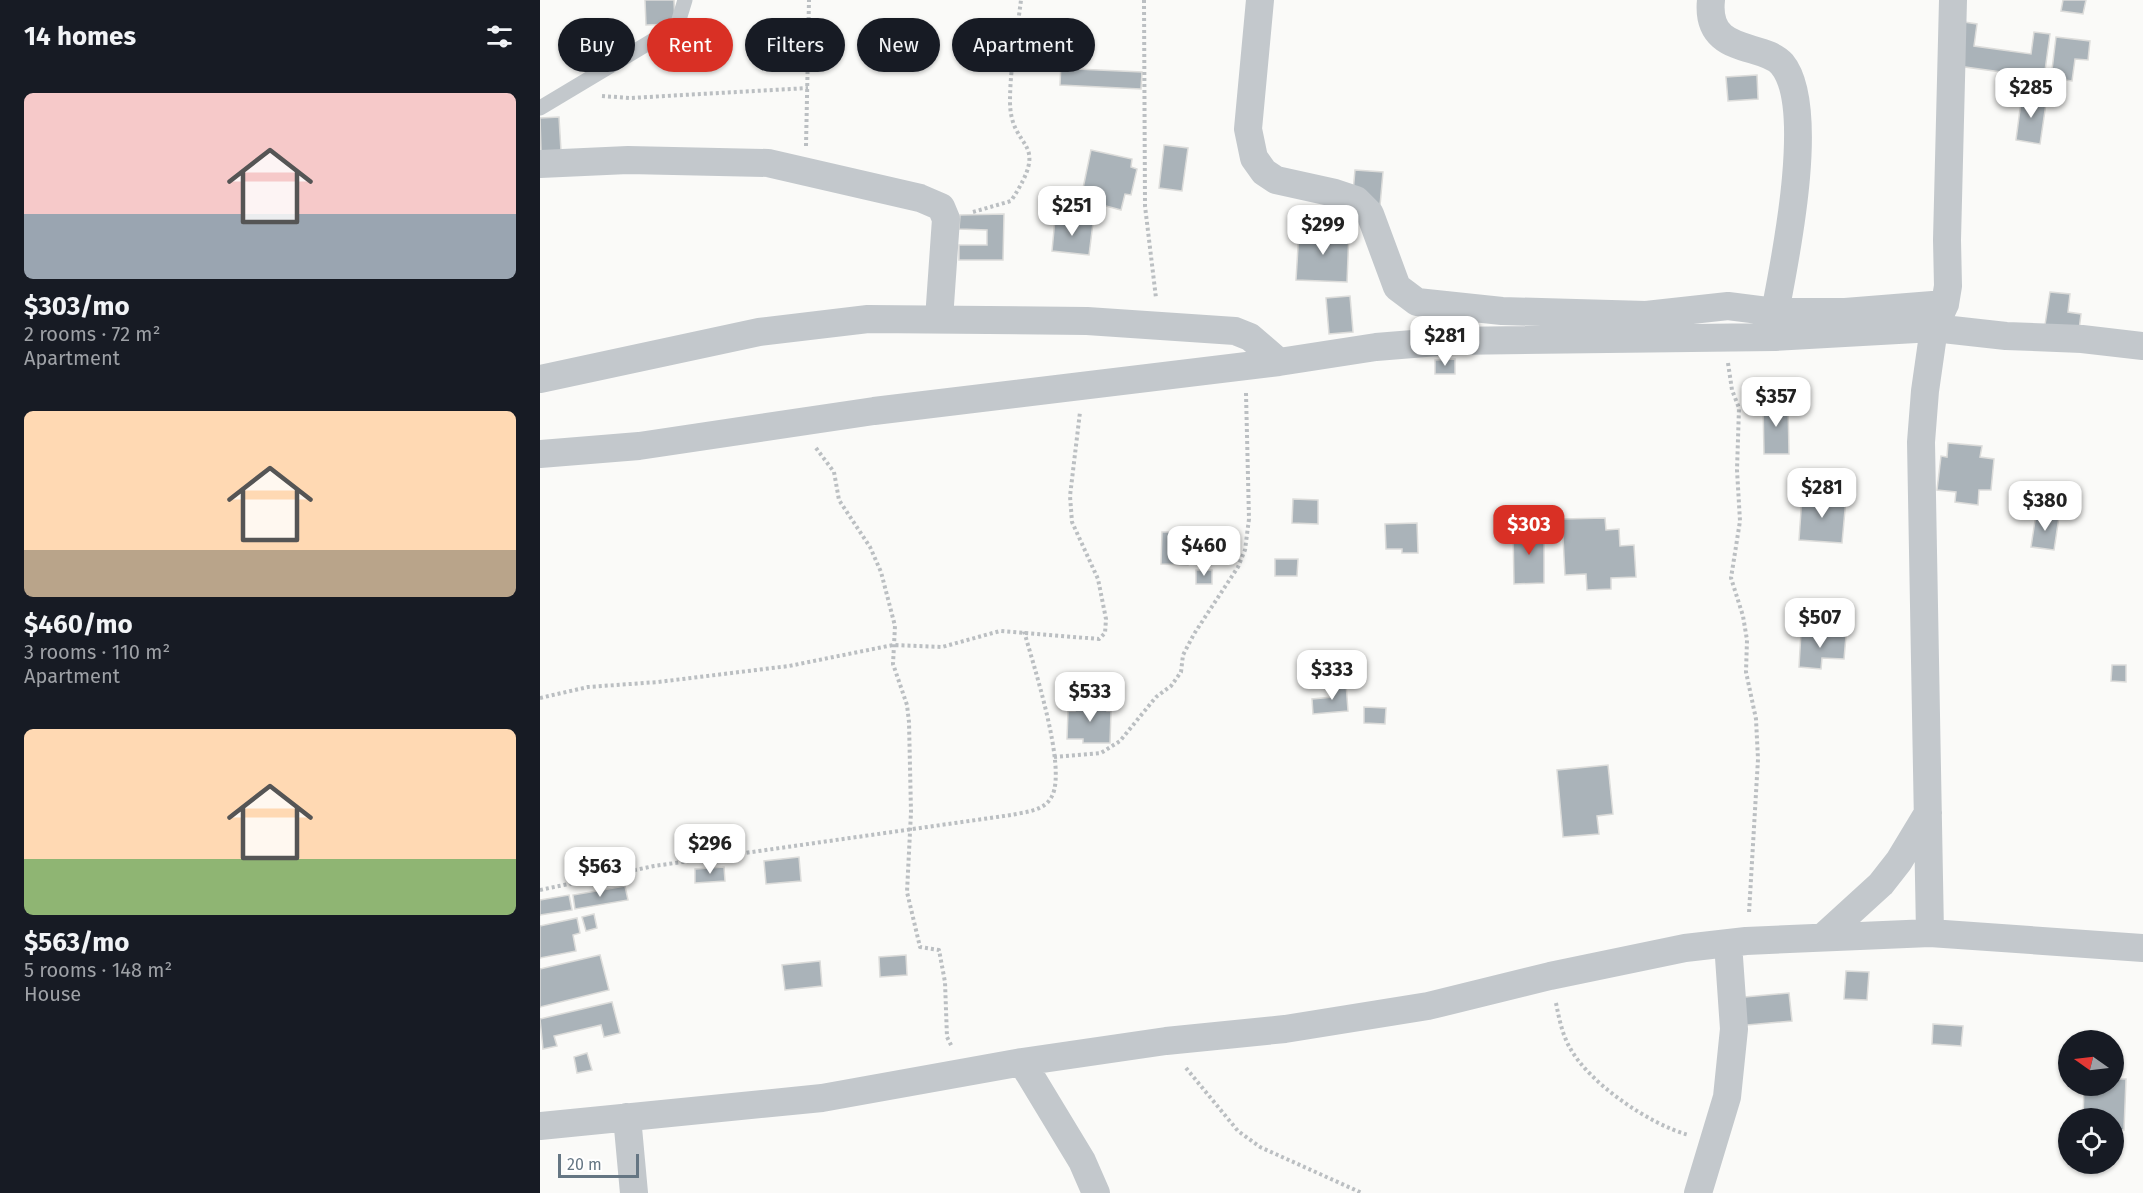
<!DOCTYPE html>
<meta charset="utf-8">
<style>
body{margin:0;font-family:"Fira Sans",sans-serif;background:#20242c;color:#f1f3f6;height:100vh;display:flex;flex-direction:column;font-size:22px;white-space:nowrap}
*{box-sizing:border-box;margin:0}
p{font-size:20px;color:#9ea1a6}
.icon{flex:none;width:33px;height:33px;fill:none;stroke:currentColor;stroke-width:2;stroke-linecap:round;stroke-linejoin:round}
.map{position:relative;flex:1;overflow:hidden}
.side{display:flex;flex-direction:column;background:#171b24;width:540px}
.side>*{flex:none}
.guide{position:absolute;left:18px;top:18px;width:570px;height:54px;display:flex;gap:12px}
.needle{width:39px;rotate:284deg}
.tools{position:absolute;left:1518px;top:1030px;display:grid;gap:12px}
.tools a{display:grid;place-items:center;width:66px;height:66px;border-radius:50%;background:#171b24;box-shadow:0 2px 4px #0004;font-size:30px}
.scale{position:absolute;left:18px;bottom:15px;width:81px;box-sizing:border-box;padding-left:6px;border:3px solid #657683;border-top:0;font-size:16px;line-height:21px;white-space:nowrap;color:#657683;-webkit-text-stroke:4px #fff;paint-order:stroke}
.price{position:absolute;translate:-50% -51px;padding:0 14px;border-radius:12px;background:#fff;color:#222;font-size:20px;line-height:39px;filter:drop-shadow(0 2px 3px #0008)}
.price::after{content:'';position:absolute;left:50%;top:36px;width:18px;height:14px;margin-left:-9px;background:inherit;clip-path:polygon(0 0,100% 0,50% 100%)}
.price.on{background:#d93025;color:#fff}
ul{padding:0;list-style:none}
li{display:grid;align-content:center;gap:12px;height:318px;padding:0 24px}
li span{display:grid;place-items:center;height:186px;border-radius:9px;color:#555}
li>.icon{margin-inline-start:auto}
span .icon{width:108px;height:108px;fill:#fffc;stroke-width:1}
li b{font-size:26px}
h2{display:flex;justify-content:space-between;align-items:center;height:72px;padding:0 24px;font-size:26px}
.tag{padding:0 21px;border-radius:27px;background:#171b24;box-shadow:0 2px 4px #0004;font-size:21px;line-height:54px}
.tag.on{background:#d93025;color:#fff}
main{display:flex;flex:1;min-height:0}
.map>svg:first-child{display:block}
</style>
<main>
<section class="side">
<h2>14 homes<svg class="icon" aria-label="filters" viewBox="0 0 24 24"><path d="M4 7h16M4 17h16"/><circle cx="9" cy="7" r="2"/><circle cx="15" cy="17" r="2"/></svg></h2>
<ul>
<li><span style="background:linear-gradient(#f6c9c9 65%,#9aa5b1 0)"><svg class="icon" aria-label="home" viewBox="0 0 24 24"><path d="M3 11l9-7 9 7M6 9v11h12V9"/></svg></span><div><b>$303/mo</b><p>2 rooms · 72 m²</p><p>Apartment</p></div></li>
<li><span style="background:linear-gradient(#ffd9b3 75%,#b9a48a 0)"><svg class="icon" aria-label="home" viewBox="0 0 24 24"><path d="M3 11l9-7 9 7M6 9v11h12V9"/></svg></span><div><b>$460/mo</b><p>3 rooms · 110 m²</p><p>Apartment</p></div></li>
<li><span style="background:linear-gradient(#ffd9b3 70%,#8fb573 0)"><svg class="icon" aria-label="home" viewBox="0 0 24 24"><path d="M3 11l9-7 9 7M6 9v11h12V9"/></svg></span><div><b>$563/mo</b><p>5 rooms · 148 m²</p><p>House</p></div></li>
</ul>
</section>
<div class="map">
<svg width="1603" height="1193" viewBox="0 0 1603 1193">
<rect width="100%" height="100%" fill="#fafaf8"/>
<path fill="#aab3b9" stroke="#dcdcda" stroke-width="1.5" d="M105,0H134L135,24L106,25Z
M1523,0H1546L1543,14L1521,11Z
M1424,22L1437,24L1434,46L1491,54L1494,32L1510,34L1504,78L1418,66Z
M1516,37L1550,41L1548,60L1535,59L1532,81L1511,78Z
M522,39H538L537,69L602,72L601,89L520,85Z
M1217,75L1218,99L1188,101L1186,77Z
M1482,94L1507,97L1500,144L1476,140Z
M19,117L21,151L1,152L0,118Z
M624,145L648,148L642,191L619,188Z
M551,150L592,159L591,167L597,169L591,195L585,194L581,210L562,205L564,198L542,193Z
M815,170L843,172L839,217L811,214Z
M464,214L463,260H419V245H447V230L419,229L420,215Z
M515,219L553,223L549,255L512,251Z
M759,230L809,232L807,282L756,280Z
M1510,292L1530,294L1528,312L1541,314L1539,330L1505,325Z
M810,296L813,332L789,334L786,298Z
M915,359V374H895V360Z
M1223,403H1248L1249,454H1224Z
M1408,443L1442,446L1440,457L1454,459L1451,490H1439L1438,505L1415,502L1416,492L1397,490L1401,456L1407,457Z
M1262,496L1306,499L1302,543L1259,540Z
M753,499L778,500V524L752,523Z
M1496,514L1519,517L1514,550L1491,547Z
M1065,518L1066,530L1079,529L1080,546L1094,545L1096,577L1071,578V589L1047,590L1046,574L1025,575L1022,519Z
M877,523L878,553H862V549H846L845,524Z
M973,529H1004V583L974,584Z
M622,532H638V547H648V565L621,564Z
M735,559H758L757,576H735Z
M656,570H672V584H656Z
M1261,632L1306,636L1304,659L1282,658L1281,669L1259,667Z
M1572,665H1586V682L1571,681Z
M806,683L808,711L773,714L772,699L793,697L792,684Z
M535,703H567V711H571L570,743H543V739H527L528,711H535Z
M824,707L846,708L845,724L824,723Z
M1068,765L1073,814L1057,816L1059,834L1023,837L1017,770Z
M259,857L261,881L226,884L224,861Z
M184,867L185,881L155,883V869Z
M85,886L88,900L35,909L33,895Z
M29,895L32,910L0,915V900Z
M54,914L57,928L46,931L42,917Z
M37,918L40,933L33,935L36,951L0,958V926Z
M60,955L69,990L0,1007V969Z
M366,955L367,975L340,977L339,957Z
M280,961L282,986L245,990L242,965Z
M1306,971L1329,972L1327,1000L1304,999Z
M1249,993L1252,1021L1185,1027L1183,999Z
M72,1002L80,1033L64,1037L61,1025L14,1036L17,1046L3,1049L0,1019Z
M1393,1024L1423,1026L1421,1046L1392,1044Z
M47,1053L52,1070L37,1073L34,1057Z
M1574,1079H1586L1584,1130H1574V1119H1543L1544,1086H1574Z"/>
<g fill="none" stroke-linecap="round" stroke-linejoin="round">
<path stroke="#bbbfc2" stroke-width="4" stroke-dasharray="3 3" stroke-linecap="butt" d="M604,0L605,206L616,298
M62,96L90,98L268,88
M266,146L269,0
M433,212L471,201C513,137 470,153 470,101C470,68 477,33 481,0
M1188,363L1192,390L1199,408L1197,470L1200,521L1191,578L1203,616L1207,640L1206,672L1216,719L1218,759L1209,913
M276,448L294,472L299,500L330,547L341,572L355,626L353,664L367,705L369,722L371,812L367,892L380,947L399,950L405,982L407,1037L412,1047
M0,698L48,687L118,682L249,666L353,645L402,647L460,631L559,639L565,633L566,619L558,579L532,522L530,496L540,412
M514,757L561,753L580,741L616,697L631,686L641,672L643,655L654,634L698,567L705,550L709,519L706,393
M0,890L114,866L471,815C485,812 505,811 512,796C527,767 493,664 484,631
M1016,1003C1019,1018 1022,1034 1030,1048C1049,1083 1110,1125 1149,1135
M646,1068L698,1131L720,1147L822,1193"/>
<path stroke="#c3c8cc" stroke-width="15" d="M0,108L137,26L145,0"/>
<path stroke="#c3c8cc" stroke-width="28" d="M720,0L708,129L714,158L724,172L736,180L795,193L816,200L830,214L857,287L877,302L962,311L1106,315L1188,306L1235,312H1305L1405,304
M1171,0C1165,56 1223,42 1242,64C1277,106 1245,260 1235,312
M0,164L88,160L228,163L380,198L401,207L406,219L399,319
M0,379L219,332L328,319L547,321L695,331L710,337L739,362
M0,454L99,446L334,411L739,362L836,347L910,341L1235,337L1394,328L1466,336L1542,339L1603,346
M1390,933L1381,442L1385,391L1394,328L1405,304L1408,286L1407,240L1413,0
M1284,936L1341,884L1359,861L1388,813
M482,1062L542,1161L556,1193
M87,1117L94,1193
M0,1126L282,1098L482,1062L626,1041L745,1029L888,1006L1010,976L1145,948L1206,941L1390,933L1603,948
M1158,1193L1187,1097L1194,1029L1188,943"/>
</g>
</svg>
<div class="tools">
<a><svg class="needle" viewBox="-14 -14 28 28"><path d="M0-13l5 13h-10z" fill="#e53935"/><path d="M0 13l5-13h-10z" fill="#9ea1a6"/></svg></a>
<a><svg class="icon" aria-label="locate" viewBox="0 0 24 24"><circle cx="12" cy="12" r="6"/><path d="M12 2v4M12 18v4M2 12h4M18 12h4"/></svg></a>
</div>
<div class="scale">20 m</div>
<b class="price" style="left:1491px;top:119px">$285</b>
<b class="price" style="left:532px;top:237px">$251</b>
<b class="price" style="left:783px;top:256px">$299</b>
<b class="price" style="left:905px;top:367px">$281</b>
<b class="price" style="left:1236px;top:428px">$357</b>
<b class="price" style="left:1282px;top:519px">$281</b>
<b class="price" style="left:1505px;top:532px">$380</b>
<b class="price on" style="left:989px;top:556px">$303</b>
<b class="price" style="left:664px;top:577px">$460</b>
<b class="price" style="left:1280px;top:649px">$507</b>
<b class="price" style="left:792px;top:701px">$333</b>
<b class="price" style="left:550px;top:723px">$533</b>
<b class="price" style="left:170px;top:875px">$296</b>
<b class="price" style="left:60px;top:898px">$563</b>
<div class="guide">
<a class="tag">Buy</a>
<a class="tag on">Rent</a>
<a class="tag">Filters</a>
<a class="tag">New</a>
<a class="tag">Apartment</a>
</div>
</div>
</main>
